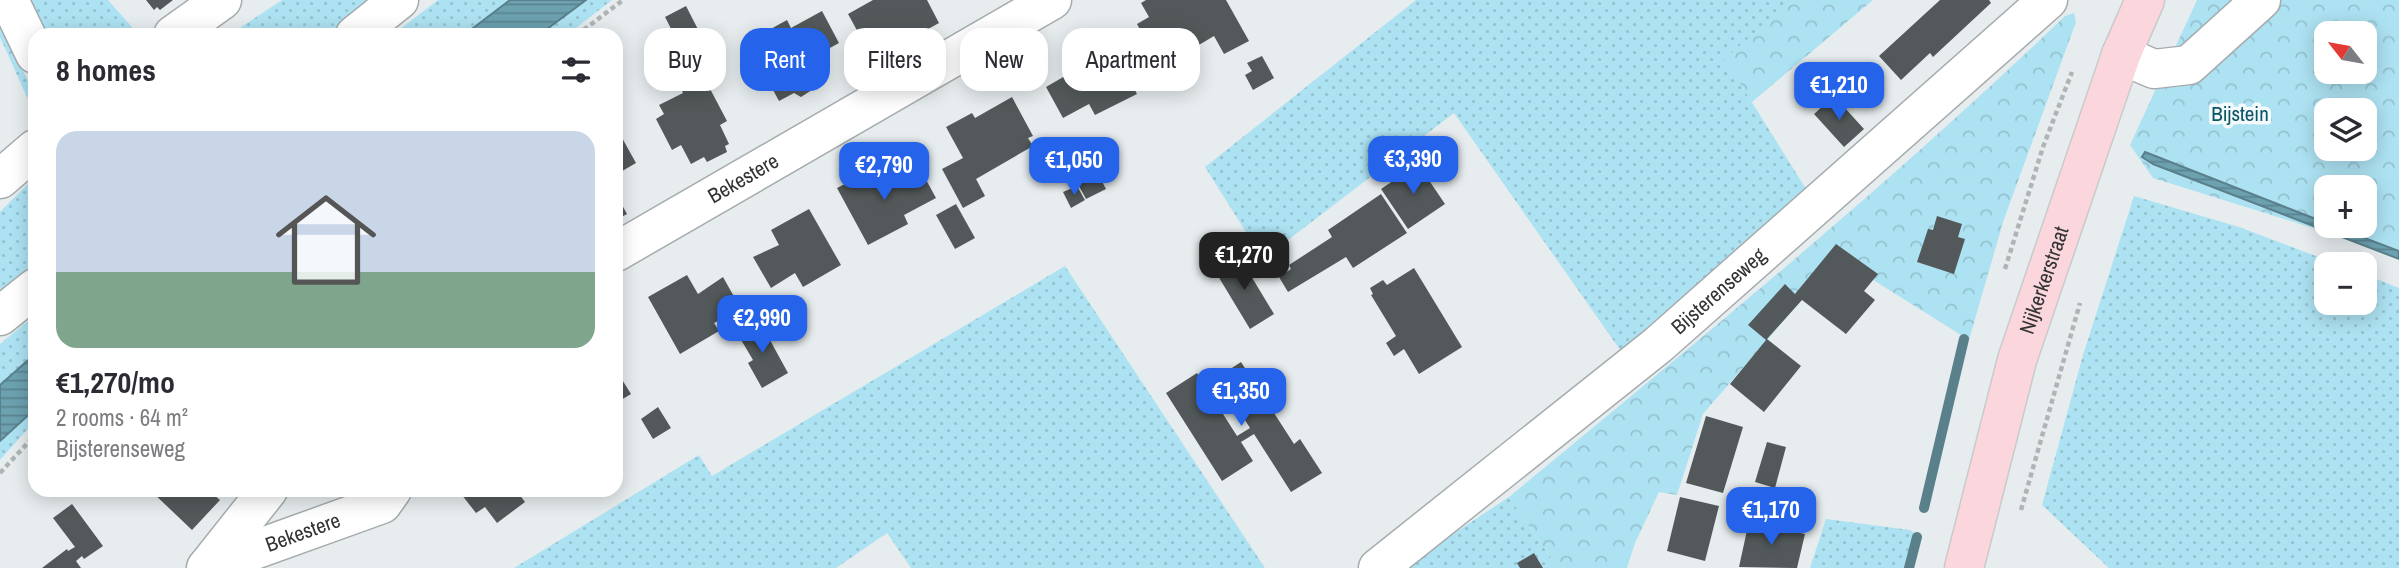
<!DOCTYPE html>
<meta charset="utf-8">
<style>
body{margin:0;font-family:"Archivo Narrow",sans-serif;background:#f2f2f3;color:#2b2b33;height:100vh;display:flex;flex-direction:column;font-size:26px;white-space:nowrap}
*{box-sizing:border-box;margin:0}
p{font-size:23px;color:#7c7c81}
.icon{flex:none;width:38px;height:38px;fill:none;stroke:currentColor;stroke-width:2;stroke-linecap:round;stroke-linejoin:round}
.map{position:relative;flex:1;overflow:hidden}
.details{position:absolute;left:28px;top:28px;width:595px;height:469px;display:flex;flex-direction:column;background:#fff;border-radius:21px;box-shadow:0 4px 18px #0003}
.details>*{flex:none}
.banner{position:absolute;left:644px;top:28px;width:665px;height:63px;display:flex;gap:14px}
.needle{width:46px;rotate:301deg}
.fabs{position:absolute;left:2314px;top:21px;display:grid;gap:14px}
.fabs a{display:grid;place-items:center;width:63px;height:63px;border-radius:14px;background:#fff;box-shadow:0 4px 18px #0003;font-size:35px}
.price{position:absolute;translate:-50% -60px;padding:0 16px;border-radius:14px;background:#2563eb;color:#fff;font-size:23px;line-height:46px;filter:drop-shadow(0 2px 4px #0008)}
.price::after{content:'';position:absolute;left:50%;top:42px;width:21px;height:16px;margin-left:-10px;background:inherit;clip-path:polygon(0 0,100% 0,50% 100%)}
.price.on{background:#222;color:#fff}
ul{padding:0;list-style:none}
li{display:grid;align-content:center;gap:14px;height:371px;padding:0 28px}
li span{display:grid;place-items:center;height:217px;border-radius:21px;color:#555}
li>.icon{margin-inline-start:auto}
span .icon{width:126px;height:126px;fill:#fffc;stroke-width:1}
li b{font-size:30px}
h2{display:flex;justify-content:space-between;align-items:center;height:84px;padding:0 28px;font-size:30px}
.pill{padding:0 24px;border-radius:21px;background:#fff;box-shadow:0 4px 18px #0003;font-size:24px;line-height:63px}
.pill.on{background:#2563eb;color:#fff}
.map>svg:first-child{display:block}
</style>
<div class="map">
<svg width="2399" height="568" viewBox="0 0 2399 568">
<defs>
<pattern id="grass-dots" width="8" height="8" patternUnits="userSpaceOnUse" patternTransform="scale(1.75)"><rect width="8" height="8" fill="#ade2f2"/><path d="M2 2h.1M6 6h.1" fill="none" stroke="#95c2d0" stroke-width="1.8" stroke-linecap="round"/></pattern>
<pattern id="forest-crowns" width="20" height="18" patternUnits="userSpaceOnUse" patternTransform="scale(1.75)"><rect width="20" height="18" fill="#ade2f2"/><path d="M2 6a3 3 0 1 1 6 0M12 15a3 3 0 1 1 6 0" fill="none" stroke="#95c2d0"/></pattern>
<pattern id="water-rules" width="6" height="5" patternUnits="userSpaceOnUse" patternTransform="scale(1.75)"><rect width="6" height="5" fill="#6ca1b0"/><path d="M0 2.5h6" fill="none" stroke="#598490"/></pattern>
</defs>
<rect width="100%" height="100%" fill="#e7edef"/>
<path fill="url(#grass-dots)" d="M18,0H108L139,35H35Z
M282,0H373L328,35H229Z
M438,0H612L567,35H392Z
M1416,0H1794L1725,59L1813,200L1625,357L1454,113L1263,259L1205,167Z
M0,21L35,96V115L0,37Z
M35,177V263L0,290V212Z
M2134,196L2239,227L2337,264H2326V303H2364V274L2399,288V568H2109L2042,505L2083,355Z
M1065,266L1265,568H911L887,533L836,568H514L699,455L712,476Z
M35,315V421L0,460V344Z
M1509,497L1558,568H1402Z
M1826,519L1910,530L1921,537L1914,568H1810Z"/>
<path fill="url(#forest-crowns)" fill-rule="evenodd" d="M1794,0H1873L1752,102L1724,59Z
M2197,0H2399V255L2153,178L2130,145ZM2326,33H2364V72H2326ZM2326,110H2364V149H2326ZM2326,187H2364V226H2326Z
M2074,13L2076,22L2003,222L1969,340L1838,258L1703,414L1677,495L1659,492L1635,543L1627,568H1558L1509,497C1698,341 1888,186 2065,16Z"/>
<path fill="url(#water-rules)" stroke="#5a808b" stroke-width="2" d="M510,0H586L539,35H464Z
M2145,152L2326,223V226H2333L2399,251V259L2153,164L2142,157Z
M35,354V409L0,441V385Z"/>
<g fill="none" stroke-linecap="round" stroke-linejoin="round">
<path stroke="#5a808b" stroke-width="10" d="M1924,508L1964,339
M1909,568L1917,537"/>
</g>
<path fill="#53595a" d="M146,0H173L160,10L157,7L154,10Z
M873,0H927L939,23L901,44L893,29L865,45L848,14Z
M1146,0H1226L1249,41L1224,54L1214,36L1172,61L1159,37L1147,43L1137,24L1149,17L1141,3Z
M1940,0H1989L1991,3L1933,57L1930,53L1901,80L1879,56Z
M686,6L706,45L685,56L665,17Z
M822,11L839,43L817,55L815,52L806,58L818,80L813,83L812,90L801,97L794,93L779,101L747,42L787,20L791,28Z
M1106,36L1137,94L1095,115L1089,104L1063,118L1046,87L1065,76L1066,79L1074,75L1065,58L1069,55L1066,49L1086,39L1089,45Z
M1262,56L1274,78L1253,90L1245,75L1252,71L1247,63Z
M698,66L727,121L720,125L729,144L725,146L727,152L707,162L704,157L691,164L681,145L672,150L656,119L664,114L659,105L683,93L676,78Z
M1834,96L1864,129L1844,147L1814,114Z
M1012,97L1033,136L1028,138L1033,146L976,179L985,196L963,208L942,169L963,158L946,127L972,113L975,118Z
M616,127L636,163L617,174L616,172Z
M1092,162L1106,189L1086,199L1072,173Z
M1418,164L1445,204L1408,229L1381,189Z
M878,167L888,186L898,181L896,179L919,167L936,198L904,215L908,224L868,245L837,188Z
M1077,186L1085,200L1071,208L1063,192Z
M616,194L627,214L616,220Z
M1381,194L1407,233L1353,268L1346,257L1288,292L1279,277L1291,269L1289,265L1332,237L1328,230Z
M956,204L975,238L955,249L936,215Z
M809,209L841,265L803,287L795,273L771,288L753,257L779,245L771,230Z
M1937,216L1962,224L1958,237L1965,239L1954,274L1917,262L1928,229L1933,230Z
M1836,244L1878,274L1864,291L1875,300L1846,334L1802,300L1767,339L1801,366L1764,412L1730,384L1766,340L1748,325L1785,284L1795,294Z
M1239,256L1274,314L1250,329L1215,271Z
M1414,268L1462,347L1419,374L1404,349L1394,356L1386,343L1396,336L1371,295L1373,294L1370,288L1383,280L1387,285Z
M687,275L698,294L723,277L741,309L714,323L719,331L680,354L648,297Z
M759,320L788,373L762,388L748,363L753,360L737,333Z
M1241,362L1294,444L1300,439L1322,473L1291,492L1254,434L1241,442L1253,461L1222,481L1166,393L1197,373L1237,436L1250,428L1218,377Z
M616,370L631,394L616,403Z
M658,407L671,428L653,439L641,419Z
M1706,416L1743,427L1723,493L1686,483Z
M1767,442L1786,447L1775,488L1755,482Z
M150,490H208L220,500L192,530Z
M458,490H525L519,494L525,502L497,523L485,507L476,513Z
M1680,497L1719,506L1705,561L1667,551Z
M72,504L103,546L84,559L82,556L76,561L81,568H42L67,549L68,551L75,547L53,518Z
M1749,521L1805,534L1797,568L1739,567Z
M1534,553L1543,568H1520L1517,563Z"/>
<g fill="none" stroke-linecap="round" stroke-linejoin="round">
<defs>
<g id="minor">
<path d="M9,0L35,54"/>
<path d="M173,35L222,0"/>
<path d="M355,35L399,0"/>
<path d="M2121,55L2154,69L2189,65L2261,0"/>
<path d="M0,179L35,149"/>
<path id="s1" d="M616,252L1052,0"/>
<path d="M0,316L35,288"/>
<path id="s2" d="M207,567L382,504L392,490"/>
<path d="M206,568L268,490"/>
<path id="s3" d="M1378,568L1658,345L2048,0"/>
</g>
<g id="major">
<path id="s4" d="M1964,568L2017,360L2121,55L2145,0"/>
</g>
</defs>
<use href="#minor" stroke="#a6acad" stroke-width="41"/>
<use href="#major" stroke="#c9caca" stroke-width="41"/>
<path stroke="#afb4b5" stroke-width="4.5" stroke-dasharray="5 3.5" stroke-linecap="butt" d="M577,35L623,0
M2005,269L2043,147L2072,72
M0,473L35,435
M2021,510L2080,303"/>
<use href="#minor" stroke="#fff" stroke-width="38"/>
<use href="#major" stroke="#fbd6dc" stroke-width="38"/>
</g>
<g text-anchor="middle" stroke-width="7" stroke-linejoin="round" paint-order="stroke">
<g font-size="21" fill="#085566" stroke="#f4fafc">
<text x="2240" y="121">Bijstein</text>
</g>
<g font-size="21" fill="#313334" stroke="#f4fafc">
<text dy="7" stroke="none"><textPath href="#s1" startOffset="147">Bekestere</textPath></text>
<text dy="7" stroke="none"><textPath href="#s4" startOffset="299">Nijkerkerstraat</textPath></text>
<text dy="7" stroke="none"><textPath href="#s3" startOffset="439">Bijsterenseweg</textPath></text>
<text dy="7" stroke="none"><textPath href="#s2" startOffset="102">Bekestere</textPath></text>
</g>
</g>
</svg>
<div class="fabs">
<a><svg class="needle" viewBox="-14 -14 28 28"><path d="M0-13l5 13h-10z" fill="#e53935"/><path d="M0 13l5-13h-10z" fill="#7c7c81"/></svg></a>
<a><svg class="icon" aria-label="layers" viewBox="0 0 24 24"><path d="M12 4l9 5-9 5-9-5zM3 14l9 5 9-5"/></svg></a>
<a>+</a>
<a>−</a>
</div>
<b class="price" style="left:1839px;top:122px">€1,210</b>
<b class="price" style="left:1413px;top:196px">€3,390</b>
<b class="price" style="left:1074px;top:197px">€1,050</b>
<b class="price" style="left:884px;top:202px">€2,790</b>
<b class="price on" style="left:1244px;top:292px">€1,270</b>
<b class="price" style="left:762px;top:355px">€2,990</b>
<b class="price" style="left:1241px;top:428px">€1,350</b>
<b class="price" style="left:1771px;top:547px">€1,170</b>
<div class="banner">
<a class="pill">Buy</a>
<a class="pill on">Rent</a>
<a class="pill">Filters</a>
<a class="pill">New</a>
<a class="pill">Apartment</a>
</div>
<section class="details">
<h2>8 homes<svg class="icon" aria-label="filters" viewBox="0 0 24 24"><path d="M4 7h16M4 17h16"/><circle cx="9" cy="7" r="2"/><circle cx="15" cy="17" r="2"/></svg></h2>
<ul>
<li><span style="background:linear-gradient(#c9d6e8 65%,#7fa58c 0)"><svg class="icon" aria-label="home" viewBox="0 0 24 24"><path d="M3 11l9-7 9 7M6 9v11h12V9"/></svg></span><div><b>€1,270/mo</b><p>2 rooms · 64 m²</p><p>Bijsterenseweg</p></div></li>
</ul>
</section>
</div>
